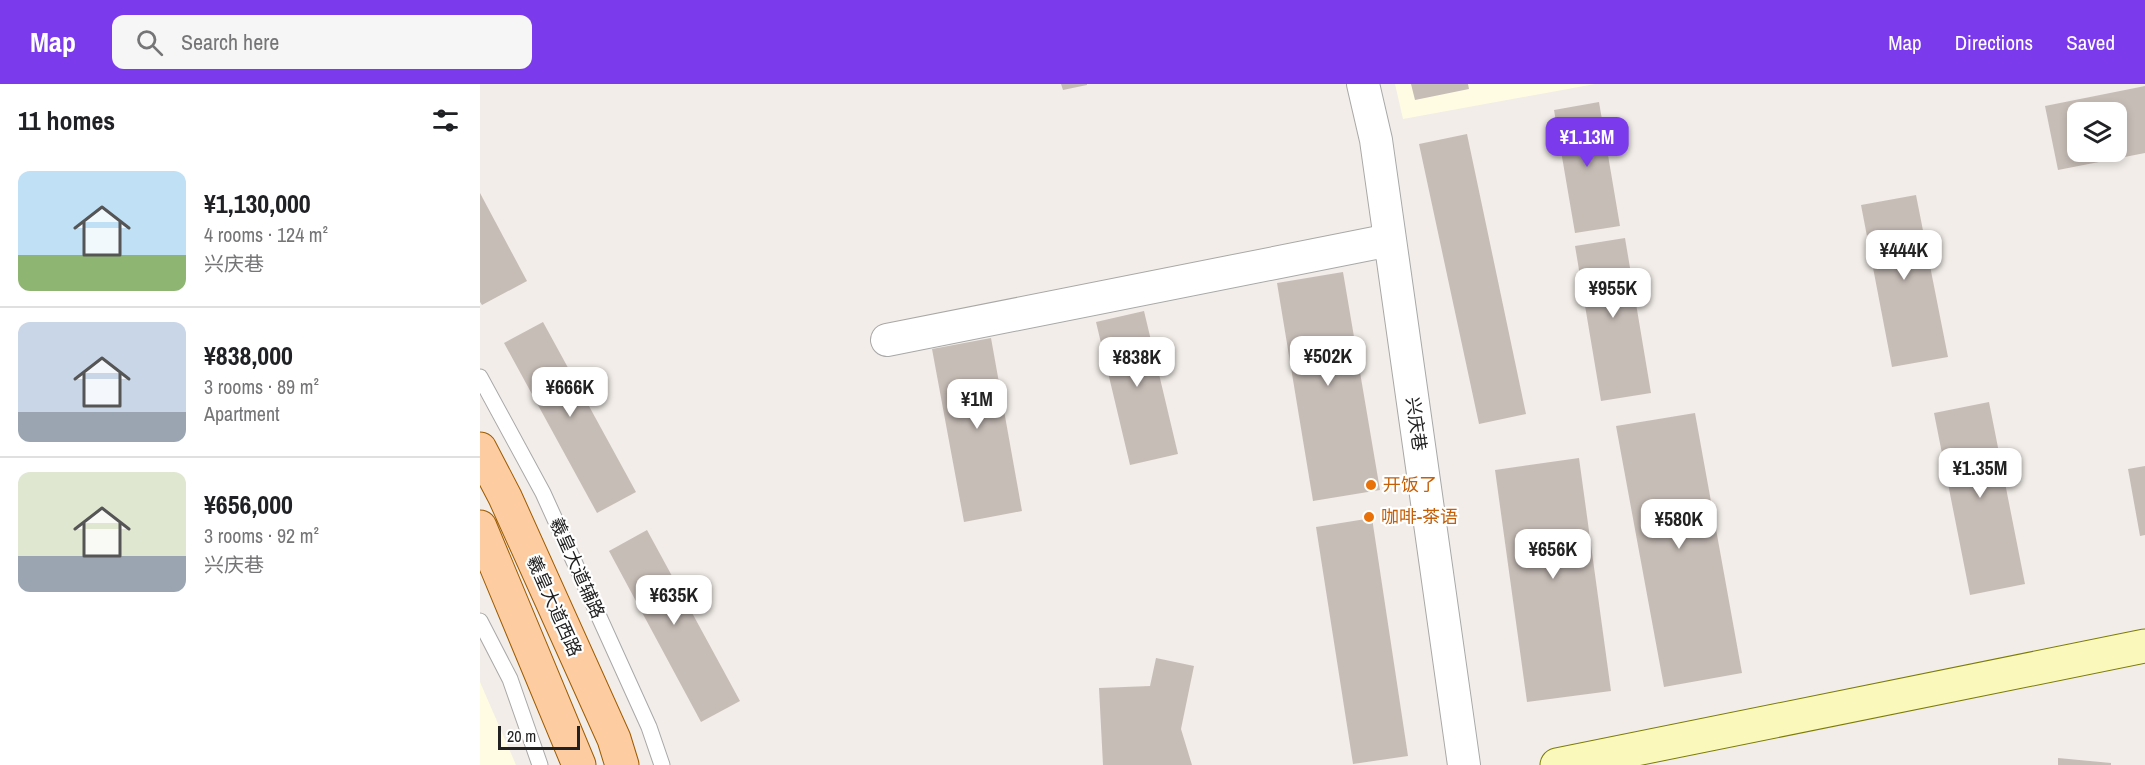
<!DOCTYPE html>
<meta charset="utf-8">
<style>
body{margin:0;font-family:"Archivo Narrow","Noto Sans SC",sans-serif;background:#f6f6f6;color:#202124;height:100vh;display:flex;flex-direction:column;font-size:22px;white-space:nowrap}
*{box-sizing:border-box;margin:0}
p{font-size:20px;color:#757577}
.icon{flex:none;width:33px;height:33px;fill:none;stroke:currentColor;stroke-width:2;stroke-linecap:round;stroke-linejoin:round}
.map{position:relative;flex:1;overflow:hidden}
.details{display:flex;flex-direction:column;background:#fff;width:480px}
.details>*{flex:none}
.fabs{position:absolute;left:1587px;top:18px;display:grid;gap:12px}
.fabs a{display:grid;place-items:center;width:60px;height:60px;border-radius:12px;background:#fff;box-shadow:0 3px 9px #0003;font-size:30px}
.scale{position:absolute;left:18px;bottom:15px;width:82px;box-sizing:border-box;padding-left:6px;border:3px solid #212121;border-top:0;font-size:16px;line-height:21px;white-space:nowrap;color:#212121;-webkit-text-stroke:4px #fff;paint-order:stroke}
.price{position:absolute;translate:-50% -51px;padding:0 14px;border-radius:12px;background:#fff;color:#222;font-size:20px;line-height:39px;filter:drop-shadow(0 2px 3px #0008)}
.price::after{content:'';position:absolute;left:50%;top:36px;width:18px;height:14px;margin-left:-9px;background:inherit;clip-path:polygon(0 0,100% 0,50% 100%)}
.price.selected{background:#7c3aed;color:#fff}
ul{padding:0;list-style:none}
li{display:flex;align-items:center;gap:18px;height:150px;padding:0 18px}
li+li{border-top:2px solid #e0e0e0}
li span{display:grid;place-items:center;flex:none;width:168px;height:120px;border-radius:12px;color:#555}
li>.icon{margin-inline-start:auto}
span .icon{width:72px;height:72px;fill:#fffc;stroke-width:1}
li b{font-size:26px}
h2{display:flex;justify-content:space-between;align-items:center;height:72px;padding:0 18px;font-size:26px}
header{display:flex;align-items:center;gap:36px;box-sizing:border-box;height:84px;padding:0 30px;background:#7c3aed;color:#fff}
header strong{font-size:28px}
nav{display:flex;gap:33px;margin-inline-start:auto;font-size:21px}
.search{width:420px;height:54px;background:#f6f6f6;display:flex;align-items:center;gap:15px;box-sizing:border-box;padding:0 21px;border-radius:12px;color:#757577;font-size:22px}
main{display:flex;flex:1;min-height:0}
.map>svg:first-child{display:block}
</style>
<header>
<strong>Map</strong>
<div class="search"><svg class="icon" aria-label="search" viewBox="0 0 24 24"><circle cx="10" cy="10" r="6"/><path d="M15 15l6 6"/></svg>Search here</div>
<nav><a>Map</a><a>Directions</a><a>Saved</a></nav>
</header>
<main>
<section class="details">
<h2>11 homes<svg class="icon" aria-label="filters" viewBox="0 0 24 24"><path d="M4 7h16M4 17h16"/><circle cx="9" cy="7" r="2"/><circle cx="15" cy="17" r="2"/></svg></h2>
<ul>
<li><span style="background:linear-gradient(#bfe0f5 70%,#8fb573 0)"><svg class="icon" aria-label="home" viewBox="0 0 24 24"><path d="M3 11l9-7 9 7M6 9v11h12V9"/></svg></span><div><b>¥1,130,000</b><p>4 rooms · 124 m²</p><p>兴庆巷</p></div></li>
<li><span style="background:linear-gradient(#c9d6e8 75%,#9aa5b1 0)"><svg class="icon" aria-label="home" viewBox="0 0 24 24"><path d="M3 11l9-7 9 7M6 9v11h12V9"/></svg></span><div><b>¥838,000</b><p>3 rooms · 89 m²</p><p>Apartment</p></div></li>
<li><span style="background:linear-gradient(#dfe7d0 70%,#9aa5b1 0)"><svg class="icon" aria-label="home" viewBox="0 0 24 24"><path d="M3 11l9-7 9 7M6 9v11h12V9"/></svg></span><div><b>¥656,000</b><p>3 rooms · 92 m²</p><p>兴庆巷</p></div></li>
</ul>
</section>
<div class="map">
<svg width="1665" height="681" viewBox="0 0 1665 681">
<rect width="100%" height="100%" fill="#f2ede8"/>
<path fill="#fffce3" d="M915,0H1115L923,35Z
M0,598L36,681H0Z"/>
<path fill="#c7bdb7" fill-rule="evenodd" d="M581,0H607V1L583,6Z
M931,0H988L989,5L935,16Z
M1665,2V69L1578,86L1565,22ZM1598,28H1636V68H1598Z
M1119,18L1140,142L1095,149L1074,26Z
M987,50L1046,330L999,340L939,60Z
M0,109L47,197L2,221L0,218Z
M1436,111L1468,273L1412,283L1381,121Z
M1145,154L1171,309L1121,317L1095,162Z
M863,188L900,406L833,417L797,199Z
M664,227L698,370L650,381L616,238Z
M63,238L156,408L117,429L24,259Z
M511,254L542,427L484,438L452,265Z
M1509,318L1545,500L1490,511L1454,329Z
M1215,329L1262,589L1184,603L1136,342Z
M1099,374L1131,607L1047,618L1015,386Z
M1665,382V451L1660,452L1648,385Z
M892,434L928,672L873,680L836,443Z
M167,446L260,617L221,638L129,467Z
M676,574L714,582L701,645L712,681H623L619,604L670,602Z
M1578,674L1631,679V681H1578Z"/>
<g fill="none" stroke-linecap="round" stroke-linejoin="round">
<defs>
<path id="service" d="M0,293L63,409L169,643L182,681
M0,537L30,595L60,681"/>
<path id="minor" d="M883,0L896,56L984,681
M407,256L910,156"/>
<path id="secondary" d="M1077,681L1665,562"/>
<path id="primary" d="M0,365L25,413L134,655L142,681
M0,443L99,681"/>
</defs>
<use href="#service" stroke="#a8a8a8" stroke-width="17"/>
<use href="#minor" stroke="#a8a8a8" stroke-width="34"/>
<use href="#secondary" stroke="#7c7d03" stroke-width="35"/>
<use href="#primary" stroke="#9e5b00" stroke-width="35"/>
<use href="#service" stroke="#fff" stroke-width="15"/>
<use href="#minor" stroke="#fff" stroke-width="32"/>
<use href="#secondary" stroke="#fbf8bc" stroke-width="33"/>
<use href="#primary" stroke="#fdcda1" stroke-width="33"/>
</g>
<g fill="#e8710a" stroke="#fff" stroke-width="2">
<circle cx="891" cy="401" r="6"/>
<circle cx="889" cy="433" r="6"/>
</g>
<g text-anchor="middle" stroke-width="4.5" stroke-linejoin="round" paint-order="stroke">
<g font-size="18" fill="#212121" stroke="#fff">
<text transform="translate(936 340) rotate(82)" y="6">兴庆巷</text>
<text transform="translate(97 484) rotate(66)" y="6">羲皇大道辅路</text>
<text transform="translate(74 522) rotate(66)" y="6">羲皇大道西路</text>
</g>
<g font-size="18" fill="#c56008" stroke="#fff" text-anchor="start">
<text x="903" y="407">开饭了</text>
<text x="901" y="439">咖啡-茶语</text>
</g>
</g>
</svg>
<div class="fabs">
<a><svg class="icon" aria-label="layers" viewBox="0 0 24 24"><path d="M12 4l9 5-9 5-9-5zM3 14l9 5 9-5"/></svg></a>
</div>
<div class="scale">20 m</div>
<b class="price selected" style="left:1107px;top:84px">¥1.13M</b>
<b class="price" style="left:1424px;top:197px">¥444K</b>
<b class="price" style="left:1133px;top:235px">¥955K</b>
<b class="price" style="left:848px;top:303px">¥502K</b>
<b class="price" style="left:657px;top:304px">¥838K</b>
<b class="price" style="left:90px;top:334px">¥666K</b>
<b class="price" style="left:497px;top:346px">¥1M</b>
<b class="price" style="left:1500px;top:415px">¥1.35M</b>
<b class="price" style="left:1199px;top:466px">¥580K</b>
<b class="price" style="left:1073px;top:496px">¥656K</b>
<b class="price" style="left:194px;top:542px">¥635K</b>
</div>
</main>
